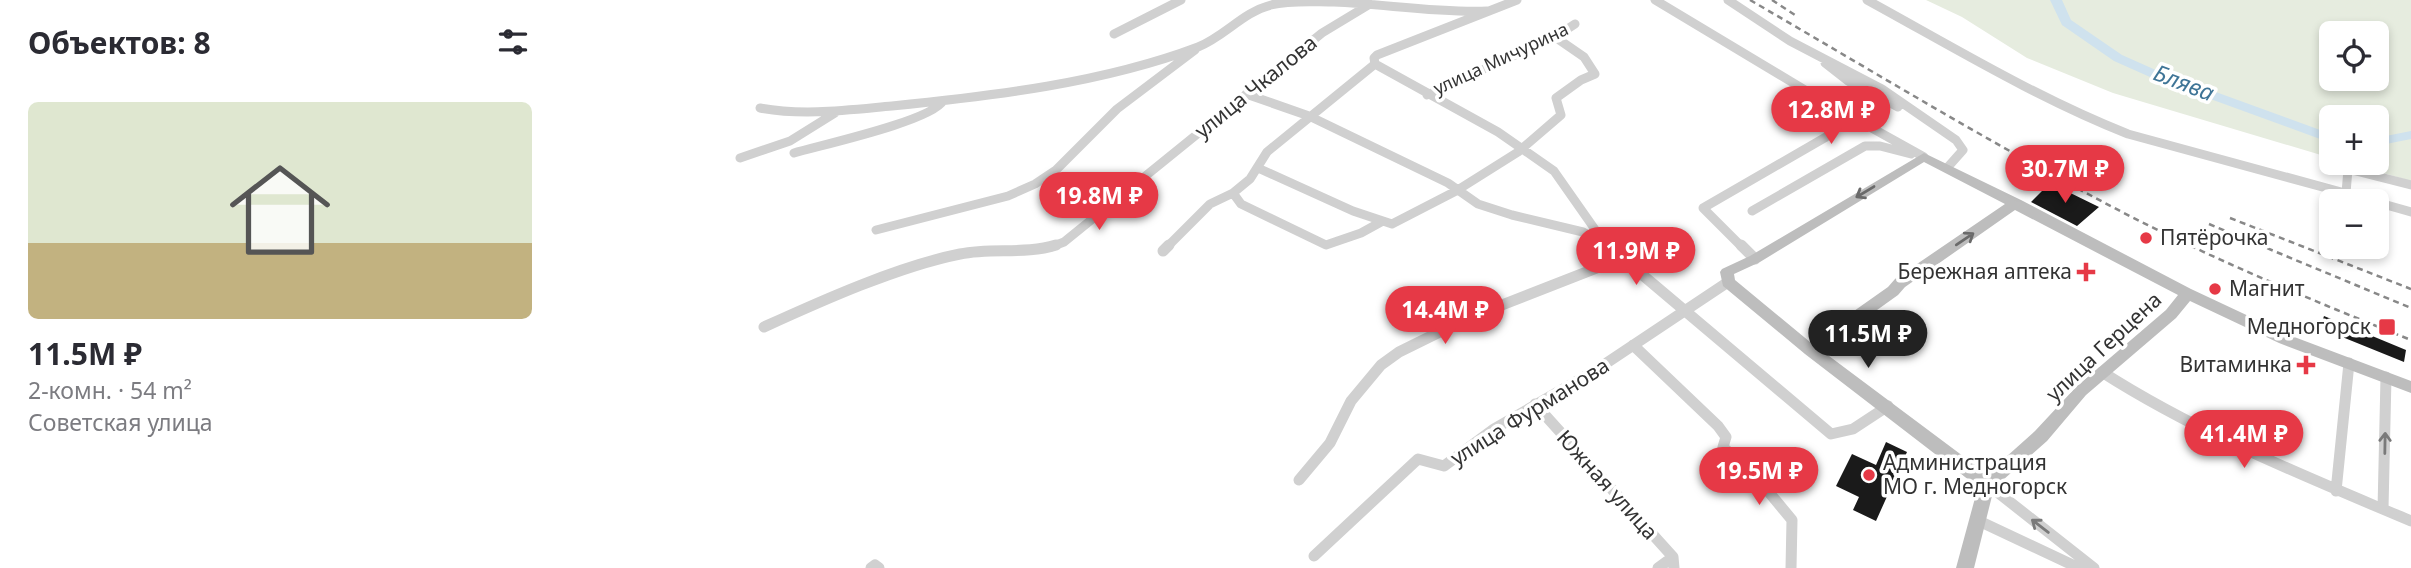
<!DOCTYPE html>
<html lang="ru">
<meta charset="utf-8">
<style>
body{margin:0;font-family:"Noto Sans",sans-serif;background:#f7f7f7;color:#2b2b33;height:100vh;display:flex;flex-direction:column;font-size:26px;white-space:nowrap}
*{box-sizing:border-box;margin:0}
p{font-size:23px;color:#7c7c81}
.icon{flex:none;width:38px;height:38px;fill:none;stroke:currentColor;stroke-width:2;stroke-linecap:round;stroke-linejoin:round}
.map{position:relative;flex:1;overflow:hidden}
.drawer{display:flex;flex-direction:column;background:#fff;width:560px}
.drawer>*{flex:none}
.fabs{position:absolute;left:1759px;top:21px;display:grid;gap:14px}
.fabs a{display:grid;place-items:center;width:70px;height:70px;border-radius:10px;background:#fff;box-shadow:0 4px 10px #0003;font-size:35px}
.price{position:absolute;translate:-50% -60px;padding:0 16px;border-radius:24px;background:#e63946;color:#fff;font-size:23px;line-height:46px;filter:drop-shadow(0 2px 4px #0008)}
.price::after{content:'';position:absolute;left:50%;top:42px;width:21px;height:16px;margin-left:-10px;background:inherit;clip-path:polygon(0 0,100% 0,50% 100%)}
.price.active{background:#222;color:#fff}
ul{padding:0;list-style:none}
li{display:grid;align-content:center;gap:14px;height:371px;padding:0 28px}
li span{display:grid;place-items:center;height:217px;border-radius:10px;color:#555}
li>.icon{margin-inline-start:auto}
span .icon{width:126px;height:126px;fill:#fffc;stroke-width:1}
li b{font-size:30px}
h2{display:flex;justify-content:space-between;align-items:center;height:84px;padding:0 28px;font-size:30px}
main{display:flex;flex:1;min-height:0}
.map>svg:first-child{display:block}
</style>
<main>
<section class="drawer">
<h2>Объектов: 8<svg class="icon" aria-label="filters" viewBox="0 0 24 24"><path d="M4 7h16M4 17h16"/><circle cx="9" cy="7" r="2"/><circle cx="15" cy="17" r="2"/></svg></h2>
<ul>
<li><span style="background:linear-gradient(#dfe7d0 65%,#c2b280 0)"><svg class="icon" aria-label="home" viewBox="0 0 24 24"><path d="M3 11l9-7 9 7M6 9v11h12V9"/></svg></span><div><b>11.5M ₽</b><p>2-комн. · 54 m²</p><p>Советская улица</p></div></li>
</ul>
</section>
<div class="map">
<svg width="1851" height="568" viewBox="0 0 1851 568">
<rect width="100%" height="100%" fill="#fff"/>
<path fill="#e6ecdf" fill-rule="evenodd" d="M1366,0H1851V181L1788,163H1816V117H1771V158L1553,93L1467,58L1402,17ZM1771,33H1816V79H1771Z"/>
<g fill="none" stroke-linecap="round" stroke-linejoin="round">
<path fill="#cfe2ee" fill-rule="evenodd" d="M1490,0H1502L1511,20L1562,55L1598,71L1771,134V143L1590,77L1554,61L1502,25Z
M1851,131V139L1816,146V138Z"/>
</g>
<path fill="#1a1a1a" d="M1490,183L1539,207L1517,226L1471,202Z
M1764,316L1846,350L1844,362L1760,328Z
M1326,442L1347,452L1316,521L1293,510L1299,497L1276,486L1292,454L1316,465Z"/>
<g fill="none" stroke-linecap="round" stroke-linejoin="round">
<path stroke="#d0d0d0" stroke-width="9" d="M1095,0L1265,102L1364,157
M1168,0L1230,41L1322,89L1396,140L1403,150L1387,168
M1307,0C1393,47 1477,98 1568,134L1814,201
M554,34L621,0
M1265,63L1288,81L1338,107
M815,64L938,132L994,171L1041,238
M686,94L749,116L888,183L918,204L952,215L1023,232L1050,247
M867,95L995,37L1015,24
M200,108C243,116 288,110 332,106C432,96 543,83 638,47C664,37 683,12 711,5C731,0 753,2 774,2C825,4 876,13 927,11
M234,153C261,145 371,121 383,101
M180,158L230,141L275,113
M698,168L793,211L832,224L896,191L958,152L1001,115L996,98L1021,80L1035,74L1024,57L995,37
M673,193L681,204L766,245L801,233L821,222
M1786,193L1788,169L1851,185
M1816,202L1851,212
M1192,211L1305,146H1320L1351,154
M316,230L448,196L475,184L496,170L557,109L635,50
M491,247L504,242L762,33L810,4
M607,247L650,204L673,193L690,179L707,152L815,64L814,58L817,55L957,0
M1182,247L1143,208L1266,137"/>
<path stroke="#d0d0d0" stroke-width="11" d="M1047,245L1271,434L1293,429L1328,406
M1181,245L1195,259
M603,251L609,245
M204,327C261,301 339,266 400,254C432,247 465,255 496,245
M1073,345L1158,426L1166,437L1163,447L1198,479L1232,520L1231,568
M1542,372C1639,434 1745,476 1851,521
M975,404L1113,557L1114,568
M739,480L770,443L791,401L821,365L839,352L906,319L1065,257
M1427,484L1534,568
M1776,491L1789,363
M1823,509L1826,377
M1419,521L1519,568
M754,556L858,459L884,466L934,429L1036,370L1168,282
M311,568L315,565L319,568
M1098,568L1113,557"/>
<path fill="#bdbdbd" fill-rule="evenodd" d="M1364,153L1461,200L1631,289L1729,335L1851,381V393L1719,343L1630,301L1616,318L1526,395L1487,441L1434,488L1414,568H1396L1418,487L1245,354L1163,286L1160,272L1162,269L1190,256ZM1364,162L1445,204L1335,279L1328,287L1250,342L1175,280L1174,274L1200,262ZM1455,210L1618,295L1606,310L1516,387L1475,431L1427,474L1261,350L1338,295L1345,287Z"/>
<path stroke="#888" stroke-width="2.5" stroke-dasharray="6 4.5" stroke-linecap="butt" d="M1190,0C1314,72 1437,147 1564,213C1657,261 1754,301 1851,340
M1212,0L1235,15
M1670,218L1851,289
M1649,224L1851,308"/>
</g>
<defs><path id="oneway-shaft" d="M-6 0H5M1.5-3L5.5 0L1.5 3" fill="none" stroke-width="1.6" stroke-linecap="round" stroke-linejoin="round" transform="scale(1.75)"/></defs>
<g stroke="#6a6a6a">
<use href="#oneway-shaft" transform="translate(1305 192) rotate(149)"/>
<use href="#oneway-shaft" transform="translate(1405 239) rotate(-34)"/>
</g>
<g stroke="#7a7a7a">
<use href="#oneway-shaft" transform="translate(1825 443) rotate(-89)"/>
<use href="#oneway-shaft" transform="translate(1480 526) rotate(-142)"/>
</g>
<g fill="#e63946" stroke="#fff" stroke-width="2.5">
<circle cx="1586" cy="238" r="7"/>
<path d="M1522.5 261.5h7v7h7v7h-7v7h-7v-7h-7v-7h7z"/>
<circle cx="1655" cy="289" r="7"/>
<rect x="1818" y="318" width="18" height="18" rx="3.5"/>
<path d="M1742.5 354.5h7v7h7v7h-7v7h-7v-7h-7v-7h7z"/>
<circle cx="1309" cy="475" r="7"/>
</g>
<g text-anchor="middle" stroke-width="7" stroke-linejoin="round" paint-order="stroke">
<g font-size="18" fill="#333" stroke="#fff">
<text transform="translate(941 59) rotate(-25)" y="6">улица Мичурина</text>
</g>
<g font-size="21" fill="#333" stroke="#fff">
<text transform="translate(696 87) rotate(-39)" y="7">улица Чкалова</text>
<text transform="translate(1544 347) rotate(-43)" y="7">улица Герцена</text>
<text transform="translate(970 412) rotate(-32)" y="7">улица Фурманова</text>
<text transform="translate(1047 485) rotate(48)" y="7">Южная улица</text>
</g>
<g font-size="21" fill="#333" stroke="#fff" text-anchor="start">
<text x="1600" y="245">Пятёрочка</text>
<text x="1512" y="279" text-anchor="end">Бережная аптека</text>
<text x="1669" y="296">Магнит</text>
<text x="1811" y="334" text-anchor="end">Медногорск</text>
<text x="1732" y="372" text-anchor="end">Витаминка</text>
<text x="1323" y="470">Администрация<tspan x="1323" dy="24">МО г. Медногорск</tspan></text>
</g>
<g font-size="23" font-style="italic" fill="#3f7597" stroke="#fff">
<text transform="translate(1624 83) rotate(21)" y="8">Блява</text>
</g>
</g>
</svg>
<div class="fabs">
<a><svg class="icon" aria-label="locate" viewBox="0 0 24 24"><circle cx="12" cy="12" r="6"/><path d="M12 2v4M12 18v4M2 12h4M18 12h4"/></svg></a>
<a>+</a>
<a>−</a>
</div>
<b class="price" style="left:1271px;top:146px">12.8M ₽</b>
<b class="price" style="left:1505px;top:205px">30.7M ₽</b>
<b class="price" style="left:539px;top:232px">19.8M ₽</b>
<b class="price" style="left:1076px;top:287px">11.9M ₽</b>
<b class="price" style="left:885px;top:346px">14.4M ₽</b>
<b class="price active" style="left:1308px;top:370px">11.5M ₽</b>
<b class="price" style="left:1684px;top:470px">41.4M ₽</b>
<b class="price" style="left:1199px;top:507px">19.5M ₽</b>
</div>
</main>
